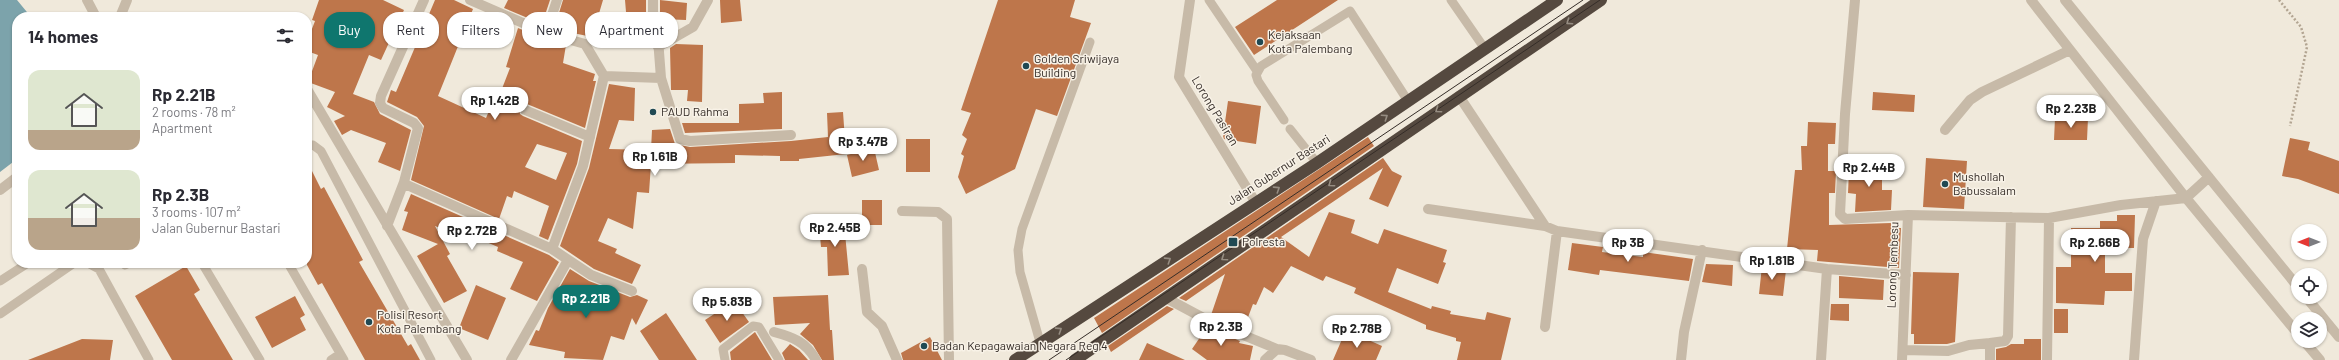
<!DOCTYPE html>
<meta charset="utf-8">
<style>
body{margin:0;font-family:Barlow,sans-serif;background:#f7f7f7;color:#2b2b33;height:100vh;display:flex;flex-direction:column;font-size:15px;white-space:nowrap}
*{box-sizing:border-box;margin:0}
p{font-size:13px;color:#7c7c81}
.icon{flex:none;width:22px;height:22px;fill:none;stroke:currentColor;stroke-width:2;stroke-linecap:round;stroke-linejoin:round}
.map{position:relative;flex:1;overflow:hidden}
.sheet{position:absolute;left:12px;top:12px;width:300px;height:256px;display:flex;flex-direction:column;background:#fff;border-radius:16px;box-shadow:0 1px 3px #0004}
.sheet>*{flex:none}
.hud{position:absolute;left:324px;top:12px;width:380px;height:36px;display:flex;gap:8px}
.needle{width:26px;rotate:270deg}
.controls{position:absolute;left:2291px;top:224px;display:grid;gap:8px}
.controls a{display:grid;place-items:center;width:36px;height:36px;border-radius:50%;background:#fff;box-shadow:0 1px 3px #0004;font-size:20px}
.price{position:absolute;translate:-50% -34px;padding:0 9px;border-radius:14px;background:#fff;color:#222;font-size:13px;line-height:26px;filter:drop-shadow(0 1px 2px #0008)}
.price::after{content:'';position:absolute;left:50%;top:24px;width:12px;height:9px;margin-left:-6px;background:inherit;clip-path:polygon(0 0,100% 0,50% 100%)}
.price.on{background:#0f766e;color:#fff}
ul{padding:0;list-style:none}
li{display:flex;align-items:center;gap:12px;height:100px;padding:0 16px}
li span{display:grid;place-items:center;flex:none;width:112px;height:80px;border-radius:12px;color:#555}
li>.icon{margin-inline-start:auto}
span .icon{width:48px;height:48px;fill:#fffc;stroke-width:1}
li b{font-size:17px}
h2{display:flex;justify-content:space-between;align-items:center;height:48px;padding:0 16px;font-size:17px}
.pill{padding:0 14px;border-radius:16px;background:#fff;box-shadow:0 1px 3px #0004;font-size:14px;line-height:36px}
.pill.on{background:#0f766e;color:#fff}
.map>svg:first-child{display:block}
</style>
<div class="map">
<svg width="2339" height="360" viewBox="0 0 2339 360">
<rect width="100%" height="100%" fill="#f0e9db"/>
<path fill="#7ca3ab" d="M0,0H17L31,17H17V159L0,172Z"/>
<path fill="#be764b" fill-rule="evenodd" d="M319,0H383L404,10L381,60L369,55L353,94L374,102L380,114L411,130L400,171L378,162L386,143L351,130L342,135L334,121L345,116L327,107L335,92L308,82L318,55L307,51V42L315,21L312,20Z
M435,0H454L473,9L438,96L486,118L495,97L498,99L510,68L506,67L518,28L544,39L566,45L563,63L595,74L593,81H596L585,128L527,104L521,105L519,108L520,114L523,116L582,141L577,164L548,240L539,236L549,206L514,191L512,198L507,196L499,219L411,180L424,126L417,117L387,102L391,90L396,92ZM537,144L567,153L556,180L525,167Z
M508,0H550L542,24L504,8Z
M563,0H603L592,37L554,29Z
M625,0H646V18H644L645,35L628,36Z
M660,0L687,3L686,20L660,19Z
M720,0H740L742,21L721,23Z
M998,0H1075L1070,17L1091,23L1057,116L1036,109L1015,169L966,194L958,177L964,156L961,154L967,139L962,135L971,113L961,110Z
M1277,0H1338L1254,55L1235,27Z
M676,44L703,45L702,102L687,101L688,90H671L670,48Z
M609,84L635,88L634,121L619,120L609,149L651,150L652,130L670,129L675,144L690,147L791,141L828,137L827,113L843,112L846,154L799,159V161H780V156L735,155V163L651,164L649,193L637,192L633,229L608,218L598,241L617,249L615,253L641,265L632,284L594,269L560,246L589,168Z
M782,92V129L685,133L682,123H739V104L764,103L763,93Z
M1873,92L1915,95L1914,112L1872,110Z
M1228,101L1261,106L1256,144L1224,139L1223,136Z
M2055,118H2088L2087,140H2054Z
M1808,122L1836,123L1835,144H1828V171H1836L1835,193H1829V225L1891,223V228H1901L1899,268L1817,261L1818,250L1787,249L1795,170H1802L1801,146H1807Z
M1368,137L1374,146L1102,333L1094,318Z
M2290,138L2310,142L2308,150L2339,161V194L2298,179L2282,176Z
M906,139H930V172H906Z
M874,148L879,170L852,177L847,155Z
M1383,158L1392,171L1402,176L1388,207L1369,199L1383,168L1281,237L1309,257L1329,212L1355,220L1351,233L1378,244L1384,229L1447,250L1443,262L1446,263L1438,284L1397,268L1388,292L1431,309L1432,306L1451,311L1450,314L1485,320L1487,312L1511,318L1501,360H1457L1461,342L1456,341V338L1426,329V325L1354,293L1356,288L1326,276L1323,281L1291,266L1273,293L1264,287L1256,305L1253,304L1244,328L1211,315L1225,274L1186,301L1179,298Z
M1926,158L1967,161L1964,209L1923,207Z
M307,161L321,189L324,187L363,260L359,262L408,346L411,344L420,360H365L322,283L318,285L307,265Z
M1882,162V190H1892L1891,210L1855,212L1856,194L1848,193L1849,171L1857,172V163Z
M411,194L549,255L559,262L537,301L510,289L523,262L497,251L498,247L463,232L461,236L435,226L450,254L447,256L467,291L444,303L417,256L438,244L402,230L408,212L404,211Z
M862,200H882V225H862Z
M2117,215H2135L2134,248H2105V273H2132V291H2105L2104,305L2056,303V267H2071V228H2100V221H2117Z
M844,223L849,275L828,276L827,247H821L819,225Z
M1572,243L1603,247L1602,252L1643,257V252L1693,259L1689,281L1600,270L1599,275L1568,270Z
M1706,264L1733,265L1732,286L1702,282Z
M186,266L200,290L194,294L233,360H172L135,296Z
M1762,266L1786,270L1783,296L1759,294Z
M570,269L589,281L630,297L637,295L648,300L636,325L632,318L624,340L611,336L603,360L564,358L565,352L529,345L536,330L539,331L548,308Z
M1913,272L1959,273L1955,342L1947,344H1914V334H1911Z
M1839,276L1884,280L1883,300L1839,298Z
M476,285L506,298L488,340L459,328Z
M828,295L830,330H832L834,360H822L813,345L800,334L810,323L775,325L773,297Z
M295,296L305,315L300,318L306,330L272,348L255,317Z
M734,301L749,322L720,343L705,320Z
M1831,304H1849V321L1830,320Z
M1167,306L1174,309L1111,352L1108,346Z
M2054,309H2068V333H2054Z
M666,313L697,360H659L640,331Z
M1207,327L1240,341L1239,343L1253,346L1250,360H1207L1192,349Z
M1346,330L1382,346L1376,360H1333Z
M755,332L772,360H731L730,352Z
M930,337L942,360H903L901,353Z
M82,339L113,340L110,360H28Z
M2024,339H2041V360H1996V349L2006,347L2011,344H2024Z
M1147,343L1185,360H1139Z
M790,344L799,350L808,360H785L782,353Z"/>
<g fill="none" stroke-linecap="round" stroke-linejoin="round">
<path stroke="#b3a592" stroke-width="2.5" stroke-dasharray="2 2" stroke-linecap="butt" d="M2279,0L2301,27L2307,47L2290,126"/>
<path stroke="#c7baa8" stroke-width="9" d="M1209,0L1257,71
M1451,0L1485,49
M1284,120L1258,81L1256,75L1261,66L1350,11L1408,101
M1290,129L1317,163
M307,146L313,145L321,151L431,360
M88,263L99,269L149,360
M202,263L260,360
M288,263L344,360
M125,265L129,263
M0,281L28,263
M0,314L74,263
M1040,342L1020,272L1018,250L1022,229L1090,42
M331,360L340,354
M725,360L723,349L753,326L759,327L779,360"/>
<path stroke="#c7baa8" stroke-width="10" d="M87,0L96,17
M470,0L546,33L585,44L604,76L661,78
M653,0V21L658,39L661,78L680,139L690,141L791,135
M1190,0L1179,77L1256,203
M1855,0L1845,114L1840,214L1845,219L1908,215L1902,360
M2031,0L2186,198L2298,334
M2065,0L2298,287
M120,17L127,0
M546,33L557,0
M658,47L693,27L708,0
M307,89L467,360
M1459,96L1545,226L1557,231L1827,269L1906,275
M525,110L590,137
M1945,130L1970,100L1982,92L2070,50
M404,182L407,185L552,249L591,275L632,291
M0,190L17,177
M1428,209L1545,226
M902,211L938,212L947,219L949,360
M1908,215L2049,218L2121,205L2186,198L2209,177
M387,226L404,182L418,128L414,123L383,108L380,103L381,96L424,0
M552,249L583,166L604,76
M862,269L867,312L882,326L897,360
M2306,297L2339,337
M1166,298L1209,321L1277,349
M1545,327L1557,231
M774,332C793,337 806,342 816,360
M2304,341L2320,360
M1903,350L1948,351L1969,345L1990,343
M511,360L568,260
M1265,360L1277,349L1285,350L1311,360
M1681,360L1684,332L1702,250
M1821,360L1827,269
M1990,360V343L2005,341L2008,336L2011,217
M2047,360L2049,218
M2134,360L2143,239L2156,201"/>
<path stroke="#55493f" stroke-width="12" d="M1015,360L1317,163L1557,0
M1075,360L1601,0"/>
<path stroke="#352d28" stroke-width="1" d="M1049,360L1583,0
M1066,360L1600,0"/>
</g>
<defs><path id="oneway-chevron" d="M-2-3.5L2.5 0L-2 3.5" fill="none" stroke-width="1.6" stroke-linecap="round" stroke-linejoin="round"/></defs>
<g stroke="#968d82">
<use href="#oneway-chevron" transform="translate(1569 22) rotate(146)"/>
<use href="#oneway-chevron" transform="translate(1438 110) rotate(145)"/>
<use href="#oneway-chevron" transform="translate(1385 117) rotate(-34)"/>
<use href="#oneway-chevron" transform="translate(1331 184) rotate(145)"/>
<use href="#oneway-chevron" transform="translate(1277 189) rotate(-33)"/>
<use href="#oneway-chevron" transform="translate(1224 258) rotate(145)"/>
<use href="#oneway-chevron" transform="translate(1168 260) rotate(-33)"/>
<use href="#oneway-chevron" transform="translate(1059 330) rotate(-33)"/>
</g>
<g fill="#204953" stroke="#f8f2e7" stroke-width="1.5">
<circle cx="1260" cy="42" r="4"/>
<circle cx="1026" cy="66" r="4"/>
<circle cx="653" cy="112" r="4"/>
<circle cx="1945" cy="184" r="4"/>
<rect x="1228" y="237" width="10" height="10" rx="2"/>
<circle cx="369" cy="322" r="4"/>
<circle cx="924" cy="346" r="4"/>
</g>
<g text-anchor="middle" stroke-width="3" stroke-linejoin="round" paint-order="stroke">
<g font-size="12" fill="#352d28" stroke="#f8f2e7" text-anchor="start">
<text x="1268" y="39">Kejaksaan<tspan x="1268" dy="14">Kota Palembang</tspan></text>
<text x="1034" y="63">Golden Sriwijaya<tspan x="1034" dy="14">Building</tspan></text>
<text x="661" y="116">PAUD Rahma</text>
<text x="1953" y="181">Mushollah<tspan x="1953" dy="14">Babussalam</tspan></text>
<text x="1242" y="246">Polresta</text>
<text x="377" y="319">Polisi Resort<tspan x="377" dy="14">Kota Palembang</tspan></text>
<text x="932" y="350">Badan Kepagawaian Negara Reg 4</text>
</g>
<g font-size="12" fill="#352d28" stroke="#f8f2e7">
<text transform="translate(1215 111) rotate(59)" y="4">Lorong Pasiran</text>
<text transform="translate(1279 170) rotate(-33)" y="4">Jalan Gubernur Bastari</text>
<text transform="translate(1893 265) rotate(-88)" y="4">Lorong Tembesu</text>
</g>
</g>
</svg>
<div class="controls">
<a><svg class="needle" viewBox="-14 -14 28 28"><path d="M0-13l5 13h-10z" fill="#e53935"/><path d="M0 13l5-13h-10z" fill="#7c7c81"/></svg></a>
<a><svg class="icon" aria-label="locate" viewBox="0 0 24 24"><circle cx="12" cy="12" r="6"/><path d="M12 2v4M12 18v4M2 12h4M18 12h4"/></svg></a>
<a><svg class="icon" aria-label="layers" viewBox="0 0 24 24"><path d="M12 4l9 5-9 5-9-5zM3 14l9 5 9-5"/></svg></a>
</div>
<b class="price" style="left:495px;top:121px">Rp 1.42B</b>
<b class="price" style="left:2071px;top:129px">Rp 2.23B</b>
<b class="price" style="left:863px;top:162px">Rp 3.47B</b>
<b class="price" style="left:655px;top:177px">Rp 1.61B</b>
<b class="price" style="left:1869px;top:188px">Rp 2.44B</b>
<b class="price" style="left:835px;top:248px">Rp 2.45B</b>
<b class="price" style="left:472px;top:251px">Rp 2.72B</b>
<b class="price" style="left:1628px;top:263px">Rp 3B</b>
<b class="price" style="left:2095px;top:263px">Rp 2.66B</b>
<b class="price" style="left:1772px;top:281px">Rp 1.81B</b>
<b class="price on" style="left:586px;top:319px">Rp 2.21B</b>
<b class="price" style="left:727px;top:322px">Rp 5.83B</b>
<b class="price" style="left:1221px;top:347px">Rp 2.3B</b>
<b class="price" style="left:1357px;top:349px">Rp 2.78B</b>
<div class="hud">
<a class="pill on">Buy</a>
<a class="pill">Rent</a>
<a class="pill">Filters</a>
<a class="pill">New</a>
<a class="pill">Apartment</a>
</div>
<section class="sheet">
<h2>14 homes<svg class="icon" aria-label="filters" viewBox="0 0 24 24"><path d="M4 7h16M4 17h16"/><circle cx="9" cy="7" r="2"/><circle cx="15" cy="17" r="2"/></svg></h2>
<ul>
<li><span style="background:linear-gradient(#dfe7d0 75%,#b9a48a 0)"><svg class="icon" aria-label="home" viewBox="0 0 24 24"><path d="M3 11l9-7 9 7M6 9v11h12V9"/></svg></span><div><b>Rp 2.21B</b><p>2 rooms · 78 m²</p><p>Apartment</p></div></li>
<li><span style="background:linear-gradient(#dfe7d0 60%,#b9a48a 0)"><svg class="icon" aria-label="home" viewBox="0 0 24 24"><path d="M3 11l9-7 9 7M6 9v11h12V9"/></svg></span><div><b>Rp 2.3B</b><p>3 rooms · 107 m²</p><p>Jalan Gubernur Bastari</p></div></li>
</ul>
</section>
</div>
